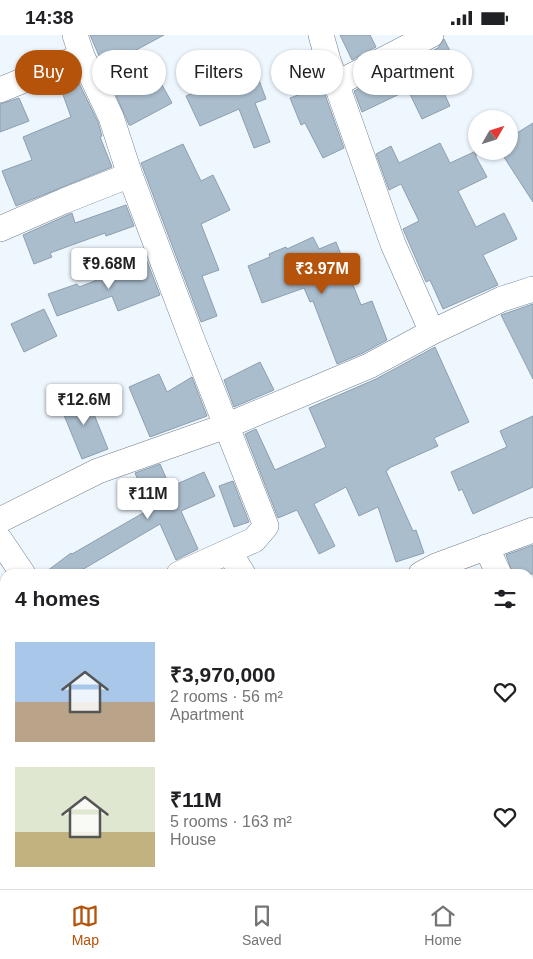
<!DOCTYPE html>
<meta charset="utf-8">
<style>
body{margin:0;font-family:Arial,sans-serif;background:#f2f2f2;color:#202124;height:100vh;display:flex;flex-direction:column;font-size:19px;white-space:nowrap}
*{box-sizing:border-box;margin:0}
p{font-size:16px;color:#757577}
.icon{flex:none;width:28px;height:28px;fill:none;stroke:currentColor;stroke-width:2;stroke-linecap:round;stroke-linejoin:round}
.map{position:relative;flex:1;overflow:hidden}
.drawer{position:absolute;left:0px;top:534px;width:534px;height:321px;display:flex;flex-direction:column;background:#fff;border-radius:15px 15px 0 0;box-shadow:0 1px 4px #0004}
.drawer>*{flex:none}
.banner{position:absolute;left:15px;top:15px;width:504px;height:45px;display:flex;gap:10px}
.needle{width:32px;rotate:51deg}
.controls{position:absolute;left:468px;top:75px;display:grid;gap:10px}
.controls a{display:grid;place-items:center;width:50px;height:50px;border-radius:50%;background:#fff;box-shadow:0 1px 4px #0004;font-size:25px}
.price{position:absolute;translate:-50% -42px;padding:0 11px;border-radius:5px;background:#fff;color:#222;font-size:16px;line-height:32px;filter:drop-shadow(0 1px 2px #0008)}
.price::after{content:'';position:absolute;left:50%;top:30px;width:15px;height:11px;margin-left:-8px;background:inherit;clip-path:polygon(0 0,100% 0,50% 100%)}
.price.selected{background:#b45309;color:#fff}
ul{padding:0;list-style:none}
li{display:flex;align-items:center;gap:15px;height:125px;padding:0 15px}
li span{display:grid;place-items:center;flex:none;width:140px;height:100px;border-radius:0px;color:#555}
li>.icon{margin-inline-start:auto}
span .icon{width:60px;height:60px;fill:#fffc;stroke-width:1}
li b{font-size:21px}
h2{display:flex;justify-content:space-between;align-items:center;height:60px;padding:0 15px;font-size:21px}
.pill{padding:0 18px;border-radius:22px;background:#fff;box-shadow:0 1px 4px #0004;font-size:18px;line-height:45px}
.pill.selected{background:#b45309;color:#fff}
.status{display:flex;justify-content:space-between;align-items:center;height:35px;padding:0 25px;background:#fff;direction:ltr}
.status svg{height:14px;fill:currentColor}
.tab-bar{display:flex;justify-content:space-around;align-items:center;height:70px;border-top:1px solid #e0e0e0;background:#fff;font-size:14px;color:#757577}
.tab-bar a{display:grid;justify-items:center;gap:2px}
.tab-bar .selected{color:#b45309}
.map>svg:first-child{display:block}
</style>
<div class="status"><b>14:38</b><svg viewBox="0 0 49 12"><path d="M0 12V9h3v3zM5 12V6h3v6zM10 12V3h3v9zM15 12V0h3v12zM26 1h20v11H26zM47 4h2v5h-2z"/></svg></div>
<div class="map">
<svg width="533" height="854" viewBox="0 0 533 854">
<rect width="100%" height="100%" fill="#eff7fe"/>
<path fill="#aabdcd" stroke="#8d9faf" d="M90,0H164L125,21L144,58L161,48L172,68L131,90H129Z
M340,0H370L376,12L352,25Z
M444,4L457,30L436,41L450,71L422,84L408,55L362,77L354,56L438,13Z
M253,29L266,64L255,68L270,107L254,113L239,74L200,91L186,61L227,43L226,40Z
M75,40L98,87L102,101L100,102L112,132L16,171L2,136L32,125L23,102L71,82L58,46Z
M322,51L344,113L323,123L305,88L301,90L290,63Z
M19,63L29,86L0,97V69Z
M533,88V167L500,116H509V103Z
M440,108L450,128L476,116V122L487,142L458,156L476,192L504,178L517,204L483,220L498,250L443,274L430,245L426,247L403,194L419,186L401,149L389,155L376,119L391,111L399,128Z
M183,109L201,146L213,140L230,175L201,189L219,235L202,241L217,281L201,287L141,128Z
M126,170L134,191L106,201L105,198L50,218L52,222L34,229L23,200L72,178L75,188Z
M313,202L319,214L336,207L361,270L372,266L387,305L363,318L337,329L313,266L310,267L304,253L262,268L248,231L270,222L269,219L286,212L287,214Z
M147,226L160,260L118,276L112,261L57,281L48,259L77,249L79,252Z
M533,269V344L501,280Z
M44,274L57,301L24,317L11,289Z
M435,312L469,387L434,403L438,411L389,433V434L386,436L413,496L416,495L424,518L396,527L378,472L359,481L346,452L314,469L335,511L319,519L297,475L278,483L245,399L256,394L275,435L326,412L309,373L376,344Z
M260,327L274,355L234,372L224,345Z
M159,339L167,357L192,342L207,381L150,402L129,352Z
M85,357L108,414L82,424L59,368Z
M533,381V452L473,479L462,454L459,456L451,437L507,412L500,396Z
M160,429L170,452L204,437L215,461L181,476L198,514L176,525L160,489L75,539H43L71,518L72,519L150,474L135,438Z
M233,446L249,487L234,492L219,451Z
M533,510V539H513L506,520Z"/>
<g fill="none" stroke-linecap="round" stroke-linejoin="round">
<defs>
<path id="street" d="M75,0L82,21L111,82L130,140L192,304L266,491L254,505L179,539
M321,0L328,25L393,209L432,297
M336,49L431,0
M0,55L82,21
M0,194L64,166L130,140
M0,485L98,436L226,391L369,331L432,297L502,264L533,254
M0,505L23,539
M486,512L499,539
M229,517L243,539
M421,539L436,531L533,495
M529,600L533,608
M529,631H533
M529,744L533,743
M216,850L219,854
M341,854L347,850"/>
</defs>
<use href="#street" stroke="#6e7f8e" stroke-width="26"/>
<use href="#street" stroke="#fff" stroke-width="25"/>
</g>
</svg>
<div class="controls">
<a><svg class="needle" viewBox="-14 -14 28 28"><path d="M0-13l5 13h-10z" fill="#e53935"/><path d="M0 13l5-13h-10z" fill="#757577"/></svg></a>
</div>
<b class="price" style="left:109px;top:255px">₹9.68M</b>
<b class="price selected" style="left:322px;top:260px">₹3.97M</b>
<b class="price" style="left:84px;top:391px">₹12.6M</b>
<b class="price" style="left:148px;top:485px">₹11M</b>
<div class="banner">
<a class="pill selected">Buy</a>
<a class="pill">Rent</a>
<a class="pill">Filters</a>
<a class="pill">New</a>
<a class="pill">Apartment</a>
</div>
<section class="drawer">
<h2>4 homes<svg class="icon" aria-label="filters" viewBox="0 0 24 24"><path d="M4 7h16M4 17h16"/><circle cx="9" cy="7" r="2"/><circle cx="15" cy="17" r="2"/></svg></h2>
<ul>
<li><span style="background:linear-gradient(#a9c7e8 60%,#b9a48a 0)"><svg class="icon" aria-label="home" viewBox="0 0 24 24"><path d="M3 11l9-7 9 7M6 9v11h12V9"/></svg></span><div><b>₹3,970,000</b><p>2 rooms · 56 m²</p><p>Apartment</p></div><svg class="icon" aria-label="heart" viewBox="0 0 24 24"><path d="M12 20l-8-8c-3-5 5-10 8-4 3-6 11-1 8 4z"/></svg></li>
<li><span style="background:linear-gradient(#dfe7d0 65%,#c2b280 0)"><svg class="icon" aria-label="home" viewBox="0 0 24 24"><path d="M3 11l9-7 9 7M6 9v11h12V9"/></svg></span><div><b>₹11M</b><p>5 rooms · 163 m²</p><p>House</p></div><svg class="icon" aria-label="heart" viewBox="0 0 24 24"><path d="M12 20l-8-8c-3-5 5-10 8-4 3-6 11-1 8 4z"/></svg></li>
</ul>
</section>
</div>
<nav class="tab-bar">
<a class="selected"><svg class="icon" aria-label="map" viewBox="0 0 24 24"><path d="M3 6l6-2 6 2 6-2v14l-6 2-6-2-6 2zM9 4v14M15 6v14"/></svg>Map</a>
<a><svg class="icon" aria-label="saved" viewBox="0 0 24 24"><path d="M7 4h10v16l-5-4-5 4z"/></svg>Saved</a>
<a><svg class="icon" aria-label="home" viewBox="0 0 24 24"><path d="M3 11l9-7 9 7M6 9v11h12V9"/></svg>Home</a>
</nav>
